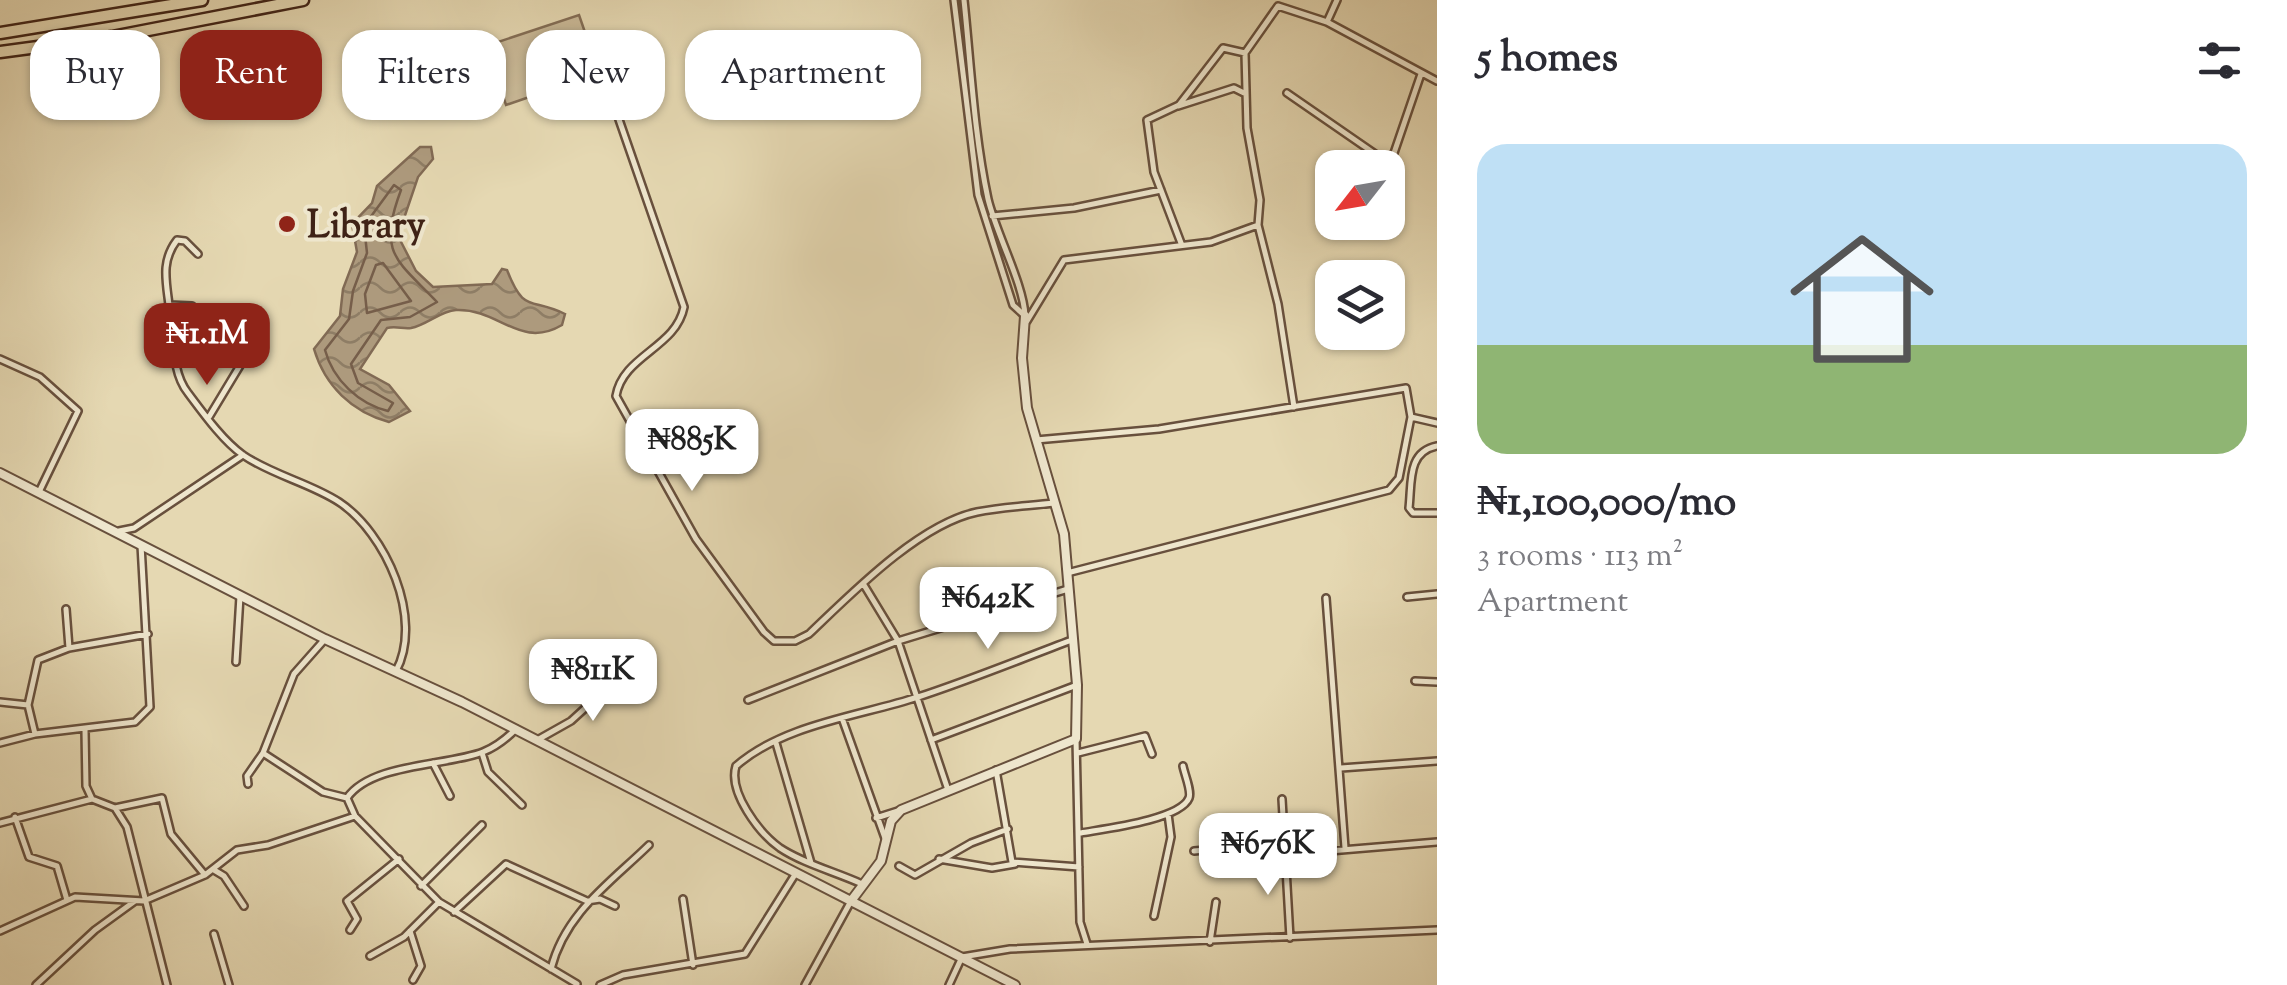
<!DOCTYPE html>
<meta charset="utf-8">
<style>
body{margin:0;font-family:"Sorts Mill Goudy",serif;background:#f2f2f3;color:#2b2b33;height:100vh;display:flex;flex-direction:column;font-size:38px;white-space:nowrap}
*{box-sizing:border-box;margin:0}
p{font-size:32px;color:#7c7c81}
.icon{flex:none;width:55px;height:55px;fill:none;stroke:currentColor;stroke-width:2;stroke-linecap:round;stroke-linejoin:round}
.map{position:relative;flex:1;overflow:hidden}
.drawer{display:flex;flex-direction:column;background:#fff;width:850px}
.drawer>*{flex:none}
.banner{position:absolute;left:30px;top:30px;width:950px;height:90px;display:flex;gap:20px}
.needle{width:65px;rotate:239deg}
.fabs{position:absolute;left:1315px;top:150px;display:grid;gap:20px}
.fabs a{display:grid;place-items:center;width:90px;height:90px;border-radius:20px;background:#fff;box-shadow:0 2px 8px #0004;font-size:50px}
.price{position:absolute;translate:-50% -85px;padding:0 22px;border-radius:20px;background:#fff;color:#222;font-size:32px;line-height:65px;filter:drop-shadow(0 2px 5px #0008)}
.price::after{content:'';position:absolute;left:50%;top:60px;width:30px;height:22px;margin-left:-15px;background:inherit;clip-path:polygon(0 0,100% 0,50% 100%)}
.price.on{background:#8f2418;color:#fff}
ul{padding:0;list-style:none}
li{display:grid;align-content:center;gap:20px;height:530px;padding:0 40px}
li span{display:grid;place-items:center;height:310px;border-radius:30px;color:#555}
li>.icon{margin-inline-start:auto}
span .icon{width:180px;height:180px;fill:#fffc;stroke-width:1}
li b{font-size:42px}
h2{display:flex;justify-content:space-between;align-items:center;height:120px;padding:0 40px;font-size:42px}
.chip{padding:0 35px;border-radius:30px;background:#fff;box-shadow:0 2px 8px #0004;font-size:35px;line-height:90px}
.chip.on{background:#8f2418;color:#fff}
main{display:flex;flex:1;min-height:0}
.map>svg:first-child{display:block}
</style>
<main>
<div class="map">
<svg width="1437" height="985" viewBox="0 0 1437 985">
<defs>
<pattern id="water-waves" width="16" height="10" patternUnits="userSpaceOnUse" patternTransform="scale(2.5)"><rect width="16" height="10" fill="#ad9a7d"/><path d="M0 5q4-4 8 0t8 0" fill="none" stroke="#8e7d65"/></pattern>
</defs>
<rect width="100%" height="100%" fill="#e5d8b2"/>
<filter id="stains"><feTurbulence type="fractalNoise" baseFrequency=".002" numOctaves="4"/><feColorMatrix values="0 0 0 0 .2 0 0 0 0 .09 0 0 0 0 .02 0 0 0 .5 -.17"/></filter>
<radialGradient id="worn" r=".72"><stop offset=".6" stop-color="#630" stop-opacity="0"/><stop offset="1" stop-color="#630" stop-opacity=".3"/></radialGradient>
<path fill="#c9b997" stroke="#846e56" stroke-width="2.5" d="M579,15L599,73L506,105L486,46Z"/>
<path fill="url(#water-waves)" stroke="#816a54" stroke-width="2.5" d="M420,147H431L433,159L418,177L398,236L416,271L433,287L492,284L502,269L507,270C524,314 530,297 565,314L562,325C520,350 499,308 456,310C440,311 427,325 411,328C403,329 396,326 387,328L360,369L389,385L410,411L389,422C352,412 325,386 314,349L340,316L343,289L357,252L352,224L372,203L377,186Z"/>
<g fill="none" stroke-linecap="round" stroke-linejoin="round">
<path stroke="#765e4a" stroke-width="2.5" d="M394,185L401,190C377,254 397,260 437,302L410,317L381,320L351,364L358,383L393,403L388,411C359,404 333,380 325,350L349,319L353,291L367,253L364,226Z
M383,263L411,301L367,313L365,294L376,265Z"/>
<defs>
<path id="minor" d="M954,0L978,195L1013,305L1025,316
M964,0C971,66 974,134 988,199C996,233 1024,285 1025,316
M1327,22L1337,0
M606,82L684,307C676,348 623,355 616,396L696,539L764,632L774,641H795L809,634C851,594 919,524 977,512C1002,507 1028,506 1054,503
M1287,93L1384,160L1394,153L1421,74
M1178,106L1234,88L1246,94
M992,216L1074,208L1161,190
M1258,225L1278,304L1294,407
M1181,243L1154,172L1147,120L1179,105L1223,48L1245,53
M169,305C166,280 161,261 177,240L185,241L198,254
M192,306L169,305C176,332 169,369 188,393C203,413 223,441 243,455C272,475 310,483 339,502C386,533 424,619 396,671
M1027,321L1064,260L1211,242L1258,225L1260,200L1247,128L1245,53L1278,6L1327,22L1437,81
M0,359L40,377L78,411L39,492
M209,417L253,344L216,315
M1036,440L1159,429L1406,388L1411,417L1437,423
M1437,446C1407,452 1412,482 1409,508L1413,513H1437
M119,531L134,528L243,455
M1067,573L1389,490L1399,478L1411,417
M864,585L898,641L948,790
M1407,597L1437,594
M1326,598L1345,848
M66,609L69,648
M236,662L240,596
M1415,681L1437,682
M748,700L898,641L1068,589
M0,702L28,705
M842,718L886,841
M85,730L86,786L92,799
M35,734L28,705L38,660L69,648L148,634
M539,739L571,721L617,679
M1076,739L1080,922L1087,944
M931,740L1077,685
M0,743L35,734L135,722L150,707L141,545
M776,743L811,863
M263,753L323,792L347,798
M482,753L488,772L522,805
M1078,753L1145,736L1152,754
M433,763L450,796
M1341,768L1437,761
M996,770L1012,862L1079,867
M248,784L247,776L263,753L294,674L325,639
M347,798L355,816L439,902L577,984
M347,798C371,763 447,766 483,752C496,747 506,739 516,729
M1282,799L1290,938
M115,808L162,798L171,834L205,875
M15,817L29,857L57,866L67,900
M876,818L898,811
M0,823L92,799L115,808L127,827L167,985
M1081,833C1103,829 1180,820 1189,798C1192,791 1184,773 1183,766
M1194,851L1282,843
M1282,855L1437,842
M939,859L992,868L1015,864
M899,866L915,875L971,843L1008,829
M214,870L224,876L244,906
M862,884C836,872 804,864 780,848C759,833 728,792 736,766C784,724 860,716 918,697C970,680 1021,659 1072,640
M421,886L482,825
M683,899L693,965
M454,912L506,864L587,901L600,899L615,906
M1154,916L1171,837L1168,814
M350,930L357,919L347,901L399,859
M0,931L75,897L144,901L205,875L237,850L268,845L355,816
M410,931L421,966L413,980
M214,934L229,985
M1210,942L1216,902
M370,956L404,937L439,902
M551,969C565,913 610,883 649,845
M36,985L95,930L135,901
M600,985L623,975L745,954L796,873
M805,985L851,901
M949,985L962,957L1010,949L1437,930"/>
<path id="tertiary" d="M0,473L325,639L462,702L1015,985
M851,901L881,861L891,821L901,810L1076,739L1077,685L1064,534L1027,408L1022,358L1025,316"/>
<path id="motorway" d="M0,33L202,0
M0,52L112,37L303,0"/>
</defs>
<use href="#minor" stroke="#68503d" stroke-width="10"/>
<use href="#tertiary" stroke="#68503d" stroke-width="12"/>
<use href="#motorway" stroke="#3f2216" stroke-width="15"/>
<use href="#minor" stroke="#eee6cd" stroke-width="5"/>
<use href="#tertiary" stroke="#eee6cd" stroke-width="8"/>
<use href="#motorway" stroke="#e5d8b2" stroke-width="10"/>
</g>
<circle fill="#8f2418" stroke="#eee6cd" stroke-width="4" cx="287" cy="224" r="10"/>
<g text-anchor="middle" stroke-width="8" stroke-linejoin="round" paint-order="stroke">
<g font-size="38" font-weight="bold" fill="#3f2216" stroke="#eee6cd" text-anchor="start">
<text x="307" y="237">Library</text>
</g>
</g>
<rect width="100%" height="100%" filter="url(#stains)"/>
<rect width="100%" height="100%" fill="url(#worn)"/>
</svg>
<div class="fabs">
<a><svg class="needle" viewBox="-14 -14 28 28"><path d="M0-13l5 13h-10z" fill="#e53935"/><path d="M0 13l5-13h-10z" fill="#7c7c81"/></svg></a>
<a><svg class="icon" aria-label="layers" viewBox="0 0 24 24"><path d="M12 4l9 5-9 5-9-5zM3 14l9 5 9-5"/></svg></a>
</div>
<b class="price on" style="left:207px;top:388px">₦1.1M</b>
<b class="price" style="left:692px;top:494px">₦885K</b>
<b class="price" style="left:988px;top:652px">₦642K</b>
<b class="price" style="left:593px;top:724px">₦811K</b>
<b class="price" style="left:1268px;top:898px">₦676K</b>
<div class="banner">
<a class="chip">Buy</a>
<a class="chip on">Rent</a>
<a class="chip">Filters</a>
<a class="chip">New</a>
<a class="chip">Apartment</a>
</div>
</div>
<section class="drawer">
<h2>5 homes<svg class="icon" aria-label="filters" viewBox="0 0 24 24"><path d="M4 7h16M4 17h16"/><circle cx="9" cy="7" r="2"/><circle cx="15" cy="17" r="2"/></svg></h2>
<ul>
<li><span style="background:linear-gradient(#bfe0f5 65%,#8fb573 0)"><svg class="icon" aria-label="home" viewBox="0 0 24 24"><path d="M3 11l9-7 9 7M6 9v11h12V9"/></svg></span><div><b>₦1,100,000/mo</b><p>3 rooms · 113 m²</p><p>Apartment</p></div></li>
</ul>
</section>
</main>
